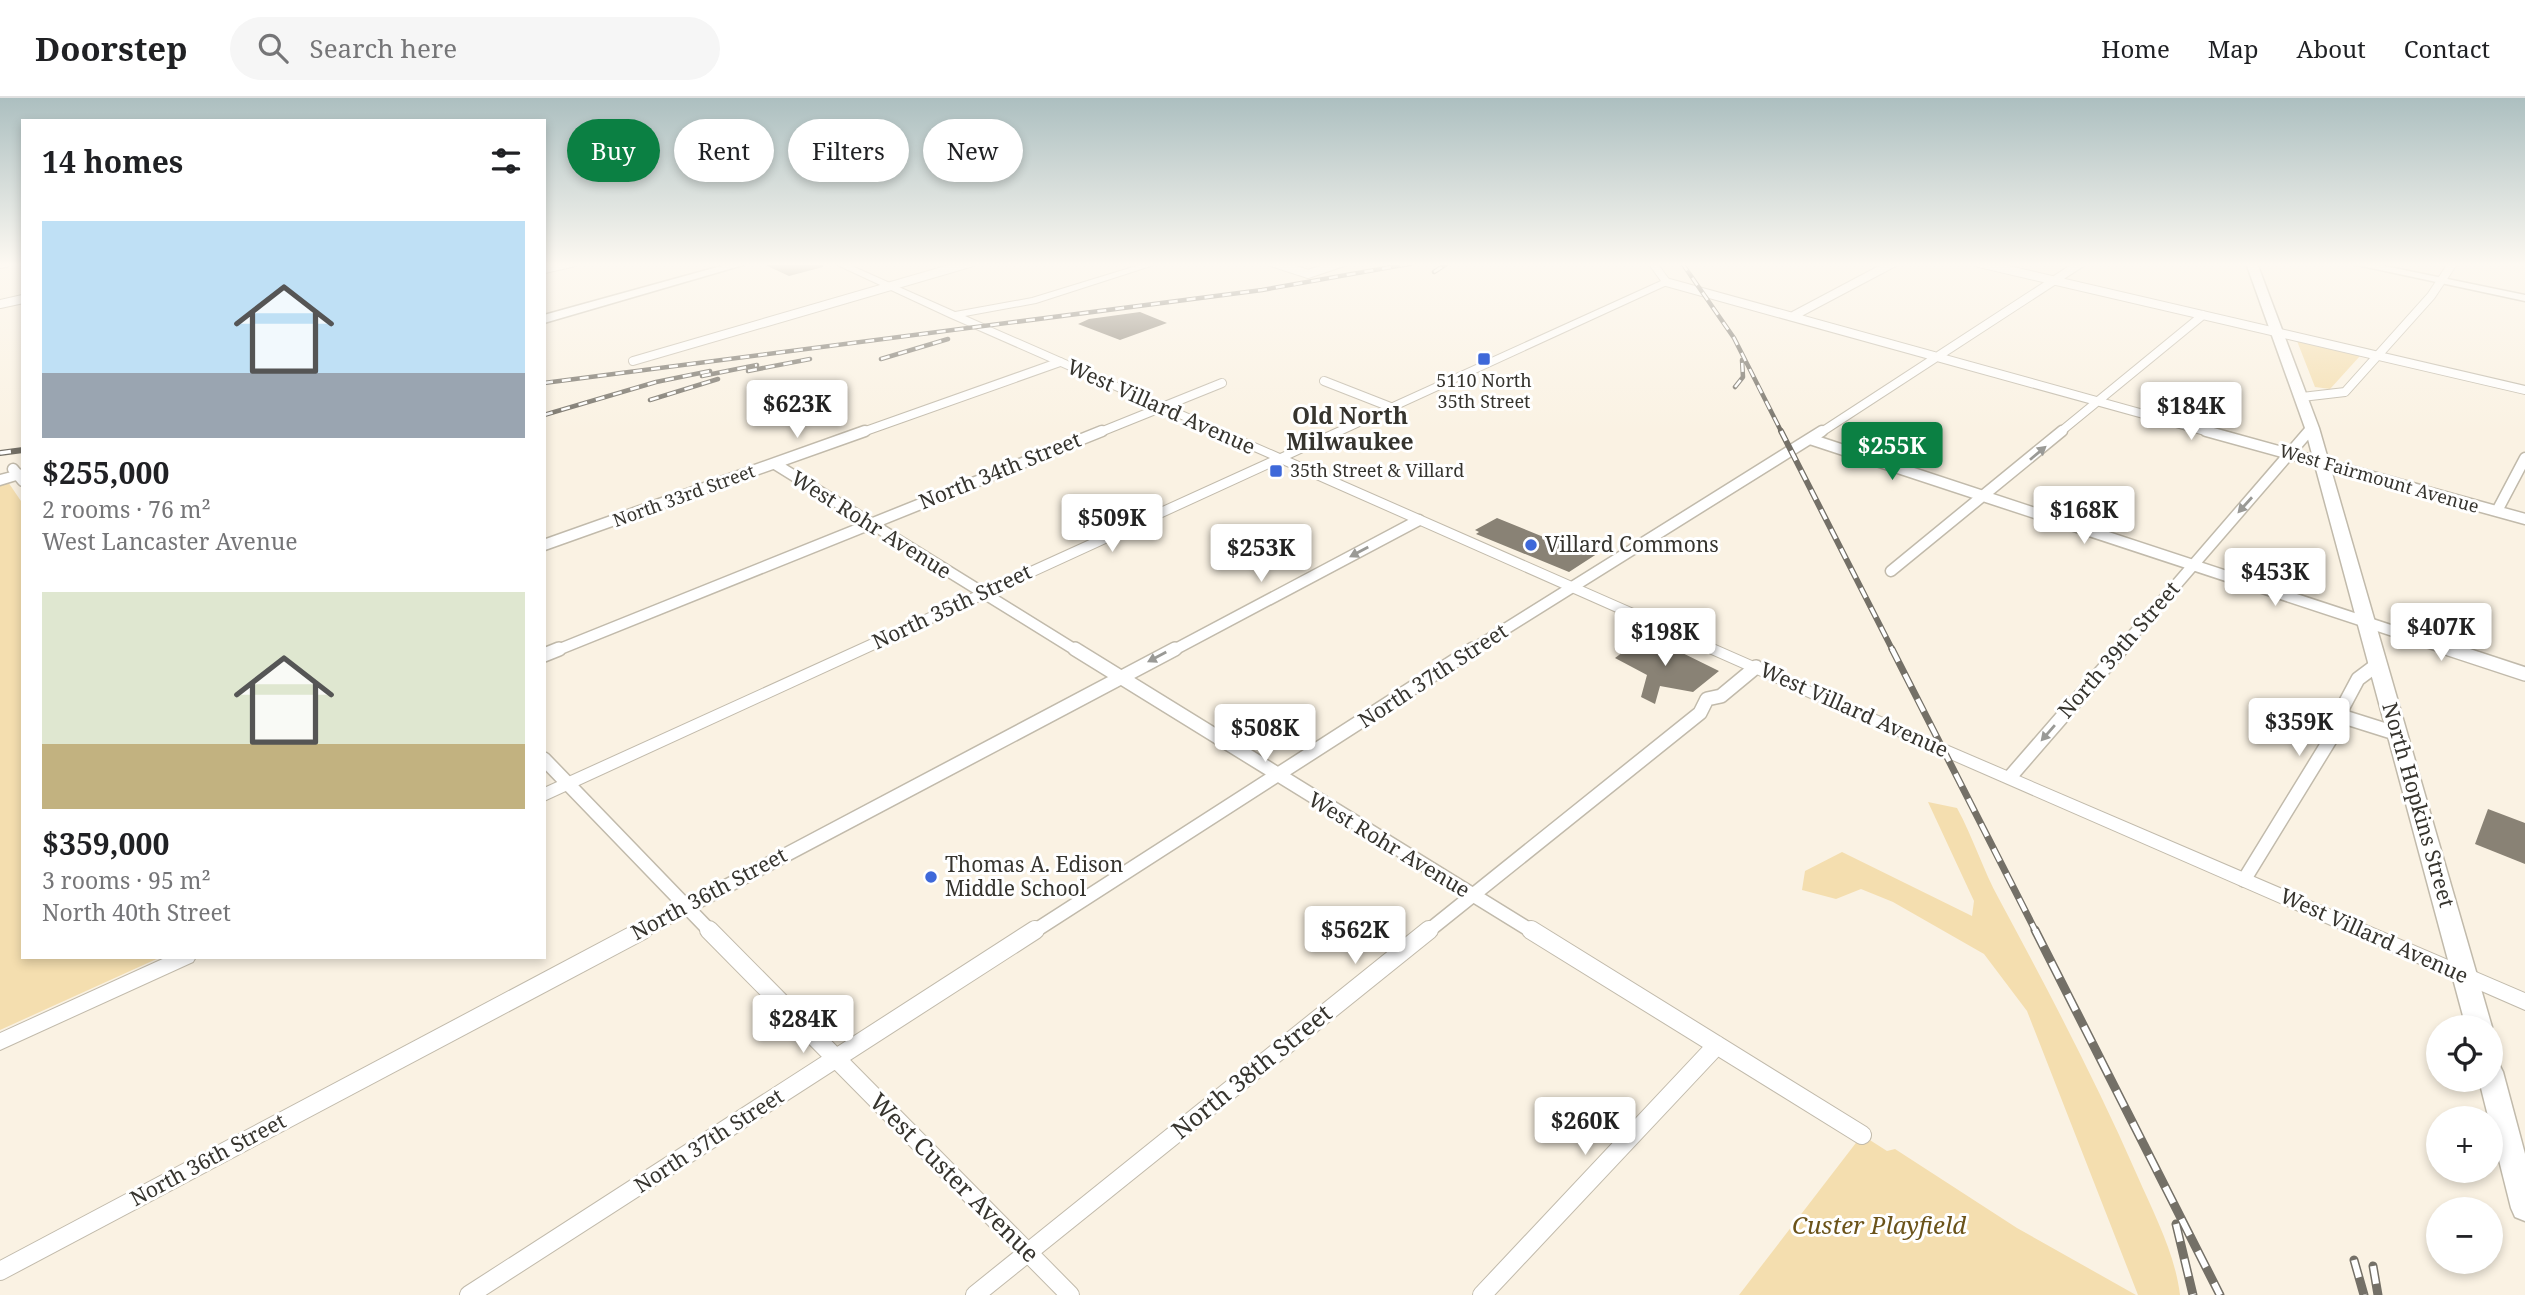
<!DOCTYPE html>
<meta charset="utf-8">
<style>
body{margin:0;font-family:"Noto Serif",serif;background:#f6f6f6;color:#202124;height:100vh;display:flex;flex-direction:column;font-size:26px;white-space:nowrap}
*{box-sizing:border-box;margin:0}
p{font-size:23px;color:#757577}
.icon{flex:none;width:38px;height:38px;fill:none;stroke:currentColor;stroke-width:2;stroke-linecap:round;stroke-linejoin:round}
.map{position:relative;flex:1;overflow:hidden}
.sheet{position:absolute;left:21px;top:21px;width:525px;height:840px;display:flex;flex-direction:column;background:#fff;border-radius:0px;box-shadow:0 4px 10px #0003}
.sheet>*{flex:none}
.top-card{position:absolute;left:567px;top:21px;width:665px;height:63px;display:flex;gap:14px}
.buttons{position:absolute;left:2426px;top:917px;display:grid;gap:14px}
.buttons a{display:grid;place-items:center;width:77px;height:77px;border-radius:50%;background:#fff;box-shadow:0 4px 10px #0003;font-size:35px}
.price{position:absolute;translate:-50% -60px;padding:0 16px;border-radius:7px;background:#fff;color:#222;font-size:23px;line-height:46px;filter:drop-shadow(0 2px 4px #0008)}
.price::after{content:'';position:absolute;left:50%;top:42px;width:21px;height:16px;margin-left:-10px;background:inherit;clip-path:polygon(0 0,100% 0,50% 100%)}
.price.selected{background:#0b8043;color:#fff}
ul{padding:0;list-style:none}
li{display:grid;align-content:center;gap:14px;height:371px;padding:0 21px}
li span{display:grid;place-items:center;height:217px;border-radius:0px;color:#555}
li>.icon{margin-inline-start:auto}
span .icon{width:126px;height:126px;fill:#fffc;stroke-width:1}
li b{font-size:30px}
h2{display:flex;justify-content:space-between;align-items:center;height:84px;padding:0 21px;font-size:30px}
.pill{padding:0 24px;border-radius:32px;background:#fff;box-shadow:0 4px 10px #0003;font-size:24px;line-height:63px}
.pill.selected{background:#0b8043;color:#fff}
header{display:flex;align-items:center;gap:42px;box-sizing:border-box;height:98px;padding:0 35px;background:#fff;border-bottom:2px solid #e0e0e0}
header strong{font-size:33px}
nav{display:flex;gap:38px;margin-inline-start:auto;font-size:24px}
.search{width:490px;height:63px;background:#f6f6f6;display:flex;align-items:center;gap:18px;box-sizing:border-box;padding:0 24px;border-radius:38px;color:#757577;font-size:26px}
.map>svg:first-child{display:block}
</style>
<header>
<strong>Doorstep</strong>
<div class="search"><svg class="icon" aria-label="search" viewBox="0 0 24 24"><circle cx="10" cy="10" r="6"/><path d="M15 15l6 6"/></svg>Search here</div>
<nav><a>Home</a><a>Map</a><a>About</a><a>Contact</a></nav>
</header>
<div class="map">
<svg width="2525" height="1197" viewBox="0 0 2525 1197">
<rect width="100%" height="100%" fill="#faf2e3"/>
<path fill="#f4deaf" d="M2297,243L2360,258L2330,291L2315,289Z
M8,384L23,406V859H161L0,932V386Z
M1928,704L1957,710C1973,739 1983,772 1999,801C2048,892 2096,983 2137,1077C2154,1116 2175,1155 2180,1197H2138L2027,913L1984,856L1893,804L1861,791L1836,801L1802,792L1805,773L1842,754L1972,818L1974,803Z
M1862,1037L1887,1053L1895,1051L2017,1130L2136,1197H1739Z"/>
<path fill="#898275" d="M761,165H823V169L789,178Z
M1140,214L1167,225L1120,242L1078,226L1089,221Z
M1497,420L1568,449L1582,440L1606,450L1569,474L1476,436L1479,434L1475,432Z
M1643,539H1650L1719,573L1693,594L1660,588L1655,606L1641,599L1647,577L1615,560Z
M2488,711L2525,725V766L2475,746Z"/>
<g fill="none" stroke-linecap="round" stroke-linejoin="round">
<defs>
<path id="minor-far3" d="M1274,165L1308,176L1341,165
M1979,165L2525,292
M0,166L6,165
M544,171L571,165
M1666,184L2212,335
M0,206L23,201
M1793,218L1893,165
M633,263L970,165
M1324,283L1393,310
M2302,299L2345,294L2431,198L2453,165
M860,335L1060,264
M1098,335L1222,285
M1820,335L2081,165
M2059,335L2203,217
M2308,335L2312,330"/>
<path id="minor-far2" d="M2206,333L2525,421
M1810,341L2454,553
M775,366L1077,553
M13,371L23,383
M2497,413L2525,360
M544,447L865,333
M1891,473L2062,333
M555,553L1102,333
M1172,553L1419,422
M1470,553L1822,333
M2119,553L2309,333"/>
<path id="minor-far1" d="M1075,551L1533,834
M2449,551L2525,576
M544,557L559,551
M2344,619L2398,636
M544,661L711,834
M2010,679L2121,551
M2244,782L2344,619L2342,611L2358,581L2378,566
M640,834L1175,551
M1033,834L1473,551
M1427,834L1700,615L1707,601L1721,598L1756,569"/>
<path id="minor" d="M709,832L1070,1197
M1531,832L1862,1037
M0,1173L643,832
M469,1197L1035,832
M975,1197L1429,832
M1482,1197L1717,947"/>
<path id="tertiary" d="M833,165H845L955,214L1032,200L1146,165H1160L1036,205L965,218L1280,356L1661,183L1648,165H1657L1671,184L1669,186L1290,360L1818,592L2525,895V912L1806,598L1280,365L544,703V690L1270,360L949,219Z
M167,859H196L193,864L0,952V935Z"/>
<path id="secondary" d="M732,165H750L544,225V217Z
M2246,165H2257L2319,330L2492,929L2490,932V929H2466L2305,330Z
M2348,165H2370L2525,197V203Z
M23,371V380L0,387V377Z
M2490,963L2499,966L2503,974L2525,1056V1123L2515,1119L2511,1110L2479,982H2490Z"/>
</defs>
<use href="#minor-far3" stroke="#c1baab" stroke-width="10"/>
<use href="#minor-far2" stroke="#c1baab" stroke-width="13"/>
<use href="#minor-far1" stroke="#c1baab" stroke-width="16"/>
<use href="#minor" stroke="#c1baab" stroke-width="20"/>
<use href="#tertiary" stroke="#c1baab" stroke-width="2"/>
<use href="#secondary" stroke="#c1baab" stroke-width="3"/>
<use href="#minor-far3" stroke="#fff" stroke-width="8"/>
<use href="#minor-far2" stroke="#fff" stroke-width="10"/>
<use href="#minor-far1" stroke="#fff" stroke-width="13"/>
<use href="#minor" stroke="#fff" stroke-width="18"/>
<use href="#tertiary" fill="#fff" fill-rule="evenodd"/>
<use href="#secondary" fill="#fff" fill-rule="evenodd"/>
<defs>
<path id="rail-far3" d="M1682,165L1734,240L1782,335
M1434,174L1448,165
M881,261L948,241
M748,273L810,261
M702,278L757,267
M544,285L1262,192L1414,165
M1735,289L1743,279L1742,262
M650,302L718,281
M544,317L656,284L710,273"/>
<path id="rail-far2" d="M1781,333L1893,553
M0,355L23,352"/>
<path id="rail-far1" d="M1892,551L2036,834"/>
<path id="rail" d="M2035,832L2220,1197
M2176,1126L2193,1197
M2354,1162L2364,1197
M2373,1168L2378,1197"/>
</defs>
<use href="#rail-far3" stroke="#747067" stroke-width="4.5"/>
<use href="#rail-far2" stroke="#747067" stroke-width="6"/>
<use href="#rail-far1" stroke="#747067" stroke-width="7"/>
<use href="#rail" stroke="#747067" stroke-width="9"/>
<use href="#rail-far3" stroke="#fff" stroke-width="2.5" stroke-dasharray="9" stroke-linecap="butt"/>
<use href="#rail-far2" stroke="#fff" stroke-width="3.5" stroke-dasharray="11" stroke-linecap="butt"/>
<use href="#rail-far1" stroke="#fff" stroke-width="4.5" stroke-dasharray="14" stroke-linecap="butt"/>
<use href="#rail" stroke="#fff" stroke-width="6" stroke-dasharray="18" stroke-linecap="butt"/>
</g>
<defs><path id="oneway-solid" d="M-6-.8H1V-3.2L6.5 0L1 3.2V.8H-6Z" transform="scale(1.75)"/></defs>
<g fill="#9a9a96">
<use href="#oneway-solid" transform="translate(2038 355) rotate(-40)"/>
<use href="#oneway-solid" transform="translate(2245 407) rotate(132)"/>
<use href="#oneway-solid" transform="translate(1359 454) rotate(152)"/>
<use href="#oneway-solid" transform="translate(1157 559) rotate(152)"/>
<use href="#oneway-solid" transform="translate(2048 635) rotate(131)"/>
</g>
<linearGradient id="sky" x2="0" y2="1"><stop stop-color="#acbfc0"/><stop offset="0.5" stop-color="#fdf9f2"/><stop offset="1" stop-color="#fdf9f2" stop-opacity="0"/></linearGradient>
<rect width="2525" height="333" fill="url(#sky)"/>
<g fill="#3e68d9" stroke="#fff" stroke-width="2.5">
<rect x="1477" y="254" width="14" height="14" rx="3.5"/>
<rect x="1269" y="366" width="14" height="14" rx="3.5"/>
<circle cx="1531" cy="447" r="7"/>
<circle cx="931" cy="779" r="7"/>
</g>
<g text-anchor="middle" stroke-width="6" stroke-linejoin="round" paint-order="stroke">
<g font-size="18" fill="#36342e" stroke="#fff">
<text x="1484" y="289">5110 North<tspan x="1484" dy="21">35th Street</tspan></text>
<text x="1290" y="379" text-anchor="start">35th Street &amp; Villard</text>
</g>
<g font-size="18" fill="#36342e" stroke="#fff">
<text transform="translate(2379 381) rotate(16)" y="6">West Fairmount Avenue</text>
<text transform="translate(684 398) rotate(-20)" y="6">North 33rd Street</text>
</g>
<g font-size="21" fill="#36342e" stroke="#fff">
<text transform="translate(1161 309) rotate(24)" y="7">West Villard Avenue</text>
<text transform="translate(1000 373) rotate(-22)" y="7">North 34th Street</text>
<text transform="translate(871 427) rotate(32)" y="7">West Rohr Avenue</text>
<text transform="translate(952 509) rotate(-25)" y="7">North 35th Street</text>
<text transform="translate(2119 552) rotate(-49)" y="7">North 39th Street</text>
<text transform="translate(1433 578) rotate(-33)" y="7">North 37th Street</text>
<text transform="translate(1854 612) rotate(24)" y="7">West Villard Avenue</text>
<text transform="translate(2418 707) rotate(74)" y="7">North Hopkins Street</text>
<text transform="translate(1389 747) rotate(31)" y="7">West Rohr Avenue</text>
<text transform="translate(709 796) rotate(-28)" y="7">North 36th Street</text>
<text transform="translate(2374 838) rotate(24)" y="7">West Villard Avenue</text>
<text transform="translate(709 1043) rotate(-33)" y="7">North 37th Street</text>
<text transform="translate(208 1062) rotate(-28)" y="7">North 36th Street</text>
</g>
<g font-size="21" fill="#36342e" stroke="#fff" text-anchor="start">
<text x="1545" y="454">Villard Commons</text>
<text x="945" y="774">Thomas A. Edison<tspan x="945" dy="24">Middle School</tspan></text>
</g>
<g font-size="23" font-weight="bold" fill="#36342e" stroke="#fff">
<text x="1350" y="326">Old North<tspan x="1350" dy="26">Milwaukee</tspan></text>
</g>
<g font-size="24" fill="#36342e" stroke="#fff">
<text transform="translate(1252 974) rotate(-39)" y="8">North 38th Street</text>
<text transform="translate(954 1080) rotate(45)" y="8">West Custer Avenue</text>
</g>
<g font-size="24" font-style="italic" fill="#6b531a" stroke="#fff">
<text x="1879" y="1136">Custer Playfield</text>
</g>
</g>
</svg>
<div class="buttons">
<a><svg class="icon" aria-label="locate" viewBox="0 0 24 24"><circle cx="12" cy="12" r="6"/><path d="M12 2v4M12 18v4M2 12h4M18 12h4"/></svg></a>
<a>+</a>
<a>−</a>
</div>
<b class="price" style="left:797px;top:342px">$623K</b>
<b class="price" style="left:2191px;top:344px">$184K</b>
<b class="price selected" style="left:1892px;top:384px">$255K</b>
<b class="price" style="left:2084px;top:448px">$168K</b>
<b class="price" style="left:1112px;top:456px">$509K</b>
<b class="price" style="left:1261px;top:486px">$253K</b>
<b class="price" style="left:2275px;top:510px">$453K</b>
<b class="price" style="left:2441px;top:565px">$407K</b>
<b class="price" style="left:1665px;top:570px">$198K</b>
<b class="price" style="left:2299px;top:660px">$359K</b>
<b class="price" style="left:1265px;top:666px">$508K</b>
<b class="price" style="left:1355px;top:868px">$562K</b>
<b class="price" style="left:803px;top:957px">$284K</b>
<b class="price" style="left:1585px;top:1059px">$260K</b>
<div class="top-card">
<a class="pill selected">Buy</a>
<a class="pill">Rent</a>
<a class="pill">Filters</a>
<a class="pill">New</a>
</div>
<section class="sheet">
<h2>14 homes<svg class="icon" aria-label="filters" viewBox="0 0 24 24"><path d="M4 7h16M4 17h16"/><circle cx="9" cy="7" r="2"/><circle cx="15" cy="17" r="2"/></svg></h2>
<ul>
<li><span style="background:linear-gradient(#bfe0f5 70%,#9aa5b1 0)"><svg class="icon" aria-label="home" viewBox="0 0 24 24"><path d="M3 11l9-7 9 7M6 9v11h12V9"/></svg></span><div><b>$255,000</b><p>2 rooms · 76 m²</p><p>West Lancaster Avenue</p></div></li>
<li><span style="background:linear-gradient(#dfe7d0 70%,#c2b280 0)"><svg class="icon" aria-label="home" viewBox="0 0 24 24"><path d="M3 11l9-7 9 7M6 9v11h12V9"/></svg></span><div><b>$359,000</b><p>3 rooms · 95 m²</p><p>North 40th Street</p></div></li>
</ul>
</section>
</div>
